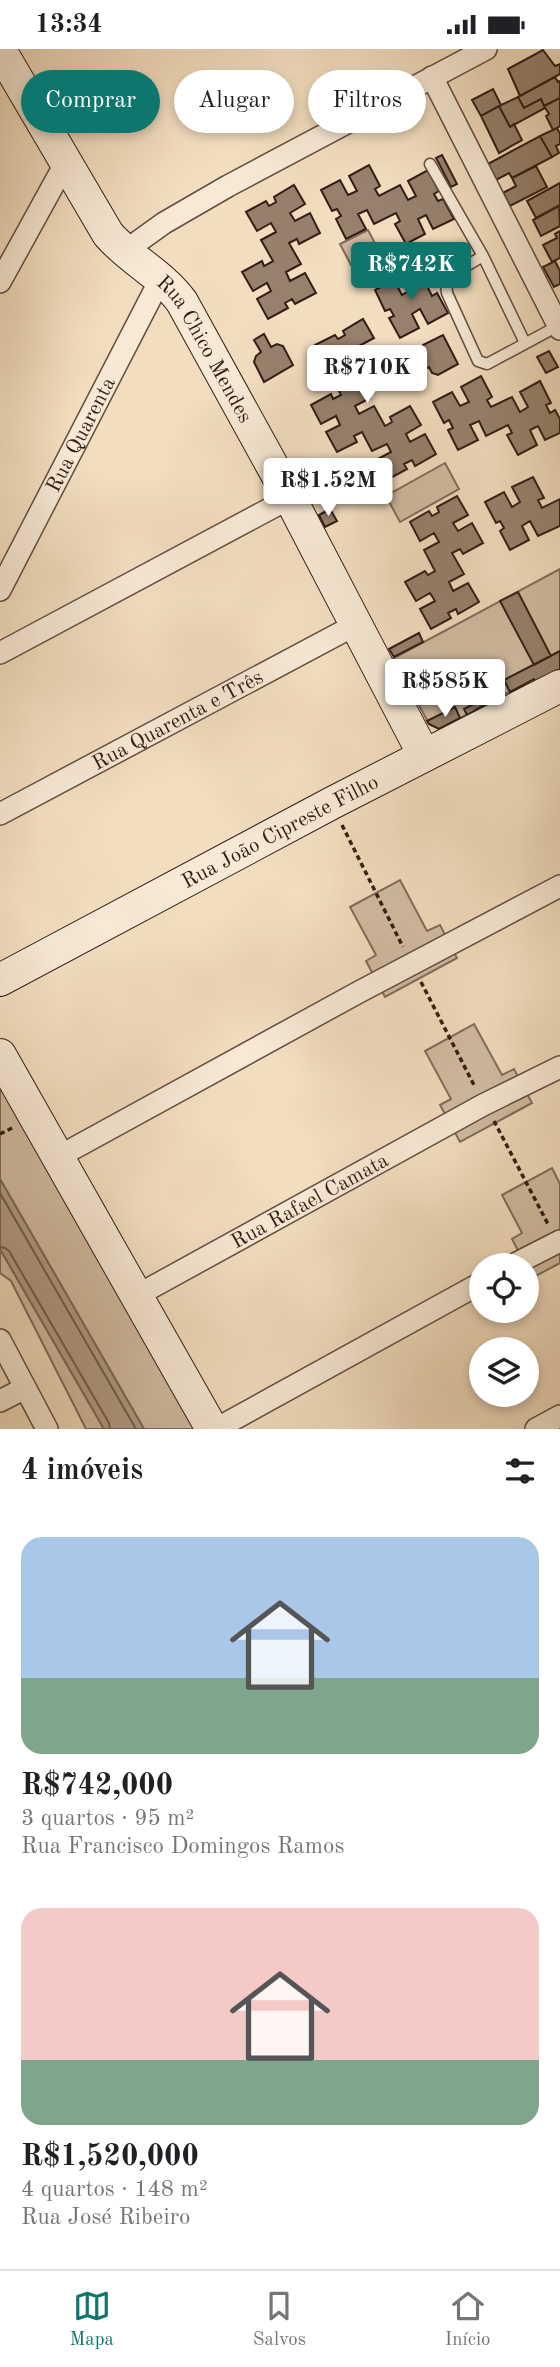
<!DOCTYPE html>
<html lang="pt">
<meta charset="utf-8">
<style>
body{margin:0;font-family:"Old Standard TT",serif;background:#f6f6f6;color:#202124;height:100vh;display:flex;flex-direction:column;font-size:26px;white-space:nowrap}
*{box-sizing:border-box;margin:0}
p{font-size:23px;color:#757577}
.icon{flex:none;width:38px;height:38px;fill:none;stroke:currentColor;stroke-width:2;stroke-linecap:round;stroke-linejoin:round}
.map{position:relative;height:1380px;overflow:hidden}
.sheet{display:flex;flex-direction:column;background:#fff;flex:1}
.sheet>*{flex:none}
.banner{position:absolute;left:21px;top:21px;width:518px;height:63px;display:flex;gap:14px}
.buttons{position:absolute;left:469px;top:1204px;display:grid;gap:14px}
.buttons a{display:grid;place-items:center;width:70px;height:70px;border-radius:50%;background:#fff;box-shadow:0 4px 10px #0003;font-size:35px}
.price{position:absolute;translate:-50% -60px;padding:0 16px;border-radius:7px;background:#fff;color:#222;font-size:23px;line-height:46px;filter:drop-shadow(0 2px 4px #0008)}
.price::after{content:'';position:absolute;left:50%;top:42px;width:21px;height:16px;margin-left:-10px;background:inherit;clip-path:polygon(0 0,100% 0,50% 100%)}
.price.selected{background:#0f766e;color:#fff}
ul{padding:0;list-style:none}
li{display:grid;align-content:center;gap:14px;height:371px;padding:0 21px}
li span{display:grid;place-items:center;height:217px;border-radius:21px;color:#555}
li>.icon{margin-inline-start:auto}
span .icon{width:126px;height:126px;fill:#fffc;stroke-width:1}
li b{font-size:30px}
h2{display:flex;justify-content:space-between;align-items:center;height:84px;padding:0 21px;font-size:30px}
.tag{padding:0 24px;border-radius:32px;background:#fff;box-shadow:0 4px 10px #0003;font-size:24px;line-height:63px}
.tag.selected{background:#0f766e;color:#fff}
.status{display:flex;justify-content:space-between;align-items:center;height:49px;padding:0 35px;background:#fff;direction:ltr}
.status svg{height:19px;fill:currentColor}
.dock{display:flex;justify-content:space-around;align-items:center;height:98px;border-top:2px solid #e0e0e0;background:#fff;font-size:19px;color:#757577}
.dock a{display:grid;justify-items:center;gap:4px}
.dock .selected{color:#0f766e}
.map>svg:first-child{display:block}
</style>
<div class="status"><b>13:34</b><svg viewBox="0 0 49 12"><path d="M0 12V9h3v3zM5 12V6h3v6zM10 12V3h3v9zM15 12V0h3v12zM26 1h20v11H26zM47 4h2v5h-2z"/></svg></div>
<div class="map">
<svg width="560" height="1380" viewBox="0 0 560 1380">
<rect width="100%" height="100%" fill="#f2ddbf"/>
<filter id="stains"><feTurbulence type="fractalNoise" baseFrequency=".00286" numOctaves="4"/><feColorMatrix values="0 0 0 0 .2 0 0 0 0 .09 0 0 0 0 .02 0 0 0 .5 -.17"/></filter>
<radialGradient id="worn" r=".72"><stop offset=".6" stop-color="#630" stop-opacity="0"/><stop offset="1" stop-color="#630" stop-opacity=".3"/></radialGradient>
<path fill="#d1bca2" stroke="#826c5c" stroke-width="2" d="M368,181L390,223L362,237L340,195Z
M445,414L459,440L400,473L386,447Z
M560,520V616L439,680L429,675L394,609Z
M400,831L427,882L440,876L457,909L385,948L366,912L376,906L350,858Z
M474,975L502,1026L514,1020L532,1054L460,1093L440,1056L451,1050L425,1002Z
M0,1032L197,1380H144L0,1130Z
M552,1119L560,1135V1214L532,1229L512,1190L522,1184L502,1146Z
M0,1200L104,1380H86L11,1232L0,1224Z"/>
<path fill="#b19c85" stroke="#7e6958" stroke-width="2" d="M0,1130L144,1380H104L0,1200Z"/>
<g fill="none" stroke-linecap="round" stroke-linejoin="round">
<path stroke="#725c4d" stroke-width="2" d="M0,1144L136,1380
M0,1198L5,1199L9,1202L109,1374L110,1380"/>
</g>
<path fill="#96816d" stroke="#321d15" stroke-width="2" d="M543,1L555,17L560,15V25L520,47L508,20Z
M555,28L558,33L560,32V49L544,57L541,50L524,59L518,48Z
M493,40L501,56L481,67L472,51Z
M518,48L524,59L541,50L545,59L510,78L499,57Z
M560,49V77L553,81L546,67L549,65L544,57Z
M499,57L510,78L514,75L522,91L499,104L481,67Z
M557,79L560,85V95L556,97L559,104L552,108L540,87Z
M540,87L552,108L512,129L509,124L496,131L488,115Z
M442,106L457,135L451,138L436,109Z
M369,116L380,137L375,140L379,147L400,136L408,151L416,147L408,132L428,121L439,142L434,145L438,152L443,150L454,170L433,180L426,166L418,170L425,185L406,195L395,175L400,172L396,164L374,175L367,161L358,165L366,180L346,190L336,170L341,167L337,160L332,162L321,141L340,131L348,146L357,142L349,127Z
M536,117L547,138L510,157L503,144L516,137L512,129Z
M560,134V156L536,169L527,152Z
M294,136L305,155L290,164L295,172L310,164L320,184L299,195L297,190L289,194L301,215L286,223L290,232L305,224L316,244L295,255L292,250L285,254L288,259L268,270L257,250L271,242L267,234L253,242L242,223L262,212L264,217L273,212L261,191L276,183L271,174L257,182L246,163L266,152L269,157L276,153L274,148Z
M559,157L560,177L541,187L533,171Z
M560,182V209L552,213L543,196L557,189L555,185Z
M555,212L560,222V235L554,238L543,218Z
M422,216L433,236L428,239L432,247L437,244L448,264L428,275L420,260L412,265L419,279L400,289L389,269L394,267L390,260L385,262L375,241L394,231L402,246L410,241L402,226Z
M363,270L374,289L359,297L364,306L378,298L389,317L368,329L366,324L358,328L370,349L355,357L359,365L374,357L385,377L392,373L390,368L410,357L421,376L406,385L410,393L425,385L436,405L415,417L412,411L404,415L407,420L387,431L376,411L391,403L387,395L372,402L362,383L354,387L357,393L337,403L326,383L340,376L336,367L321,375L311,356L331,345L333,350L341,346L330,324L345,316L340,308L326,315L315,296L335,286L338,290L345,286L343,282Z
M264,285L271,298L277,295L283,297L293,316L264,333L254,313L256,307L261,303L254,291Z
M443,286L458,315L438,326L432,324L429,318L416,325L411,315L424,308L421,303L423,296Z
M549,302L558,318L546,324L537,308Z
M481,327L492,348L487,351L491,358L512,348L520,363L528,358L520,343L540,332L551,354L546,356L550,364L555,361L560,370V384L545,391L538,377L530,381L537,396L518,406L507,386L512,384L508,376L486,387L479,372L470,376L478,391L458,401L448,381L453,379L449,371L444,374L433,353L452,343L460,357L469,353L461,338Z
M533,428L544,449L538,451L542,459L560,450V477L538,487L530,472L522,477L529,491L510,501L500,482L504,479L500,472L496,474L485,453L504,443L512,458L520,453L512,438Z
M457,447L468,466L453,474L458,482L472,474L483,494L463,505L460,500L452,504L464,525L449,533L453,542L468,534L479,553L458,565L456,560L448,564L451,569L431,580L420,560L435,552L430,544L416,552L405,533L425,522L428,526L435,522L424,501L439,493L434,484L420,492L410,473L429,462L432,467L439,463L437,458Z
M330,460L337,472L325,478L319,466Z
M518,543L551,607L534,616L500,552Z
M419,584L423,593L394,608L389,600Z
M560,602V622L536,634L534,630L510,643L504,631Z
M481,651L484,656L467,666L464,660Z
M455,658L460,669L439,680L429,675L427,672Z"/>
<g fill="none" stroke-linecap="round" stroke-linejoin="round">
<defs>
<path id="lane" d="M430,115L483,207L525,294
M483,207L453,225L446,233L447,244L478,312L487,315L558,277"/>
<g id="street">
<path d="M432,28L560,280"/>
<path d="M125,202L164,174L228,137L486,0"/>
<path d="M0,233L66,113"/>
<path id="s1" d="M0,541L161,229"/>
<path d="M0,604L290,449"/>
<path id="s2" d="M0,765L357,575"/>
<path d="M58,1108L359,943L560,837"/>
<path d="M513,1216L560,1192"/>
<path id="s3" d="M136,1247L483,1056L560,1018"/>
<path d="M0,1291L47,1380"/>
<path d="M0,1352L25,1339"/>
<path d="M216,1380L481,1234"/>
<path d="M536,1380L560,1367"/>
</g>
<g id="secondary">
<path id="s4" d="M0,1L108,185C130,211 162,225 182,253L290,449L424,706"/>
<path id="s5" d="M0,931L332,754L560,637"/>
<path d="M0,1006L212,1380"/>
</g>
</defs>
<use href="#lane" stroke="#624d40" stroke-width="13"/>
<use href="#street" stroke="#624d40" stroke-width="24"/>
<use href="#secondary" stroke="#321d15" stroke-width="34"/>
<path stroke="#321d15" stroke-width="3.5" stroke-dasharray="5 3.5" stroke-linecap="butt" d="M342,776L403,898
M421,933L475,1038
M494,1072L549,1177
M0,1085L14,1078"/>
<use href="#lane" stroke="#f7e9d5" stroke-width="10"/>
<use href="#street" stroke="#f7e9d5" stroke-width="21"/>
<use href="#secondary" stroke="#f7e9d5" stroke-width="32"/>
</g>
<g text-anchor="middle" stroke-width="5" stroke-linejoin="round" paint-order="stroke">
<g font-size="21" fill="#321d15" stroke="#f7e9d5">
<text dy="7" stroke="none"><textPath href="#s4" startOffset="366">Rua Chico Mendes</textPath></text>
<text dy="7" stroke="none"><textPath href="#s1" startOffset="175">Rua Quarenta</textPath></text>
<text dy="7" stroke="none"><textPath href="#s2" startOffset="201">Rua Quarenta e Três</textPath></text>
<text dy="7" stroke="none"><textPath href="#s5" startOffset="317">Rua João Cipreste Filho</textPath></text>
<text dy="7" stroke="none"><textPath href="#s3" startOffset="198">Rua Rafael Camata</textPath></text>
</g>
</g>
<rect width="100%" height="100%" filter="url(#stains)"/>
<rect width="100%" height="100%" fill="url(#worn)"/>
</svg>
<div class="buttons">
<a><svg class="icon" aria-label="locate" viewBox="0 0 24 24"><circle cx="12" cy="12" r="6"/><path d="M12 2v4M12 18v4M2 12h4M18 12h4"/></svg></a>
<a><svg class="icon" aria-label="layers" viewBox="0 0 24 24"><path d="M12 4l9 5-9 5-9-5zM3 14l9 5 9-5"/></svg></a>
</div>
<b class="price selected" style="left:411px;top:253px">R$742K</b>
<b class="price" style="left:367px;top:356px">R$710K</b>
<b class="price" style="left:328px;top:469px">R$1.52M</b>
<b class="price" style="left:445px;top:670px">R$585K</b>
<div class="banner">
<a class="tag selected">Comprar</a>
<a class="tag">Alugar</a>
<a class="tag">Filtros</a>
</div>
</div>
<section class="sheet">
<h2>4 imóveis<svg class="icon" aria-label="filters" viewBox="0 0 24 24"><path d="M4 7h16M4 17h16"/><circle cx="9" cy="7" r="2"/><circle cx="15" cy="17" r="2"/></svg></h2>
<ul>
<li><span style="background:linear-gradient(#a9c7e8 65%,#7fa58c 0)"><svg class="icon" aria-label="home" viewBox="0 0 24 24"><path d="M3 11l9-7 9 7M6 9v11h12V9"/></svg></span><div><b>R$742,000</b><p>3 quartos · 95 m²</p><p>Rua Francisco Domingos Ramos</p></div></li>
<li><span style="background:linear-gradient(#f6c9c9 70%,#7fa58c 0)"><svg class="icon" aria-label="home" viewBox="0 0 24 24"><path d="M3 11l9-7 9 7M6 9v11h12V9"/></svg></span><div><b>R$1,520,000</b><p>4 quartos · 148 m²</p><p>Rua José Ribeiro</p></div></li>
</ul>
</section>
<nav class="dock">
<a class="selected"><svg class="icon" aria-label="map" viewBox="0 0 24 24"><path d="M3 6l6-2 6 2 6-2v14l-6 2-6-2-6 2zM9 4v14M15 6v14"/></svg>Mapa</a>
<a><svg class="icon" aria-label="saved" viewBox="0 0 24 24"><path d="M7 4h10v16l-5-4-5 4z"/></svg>Salvos</a>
<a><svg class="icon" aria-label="home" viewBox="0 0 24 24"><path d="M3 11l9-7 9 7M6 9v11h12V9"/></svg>Início</a>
</nav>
